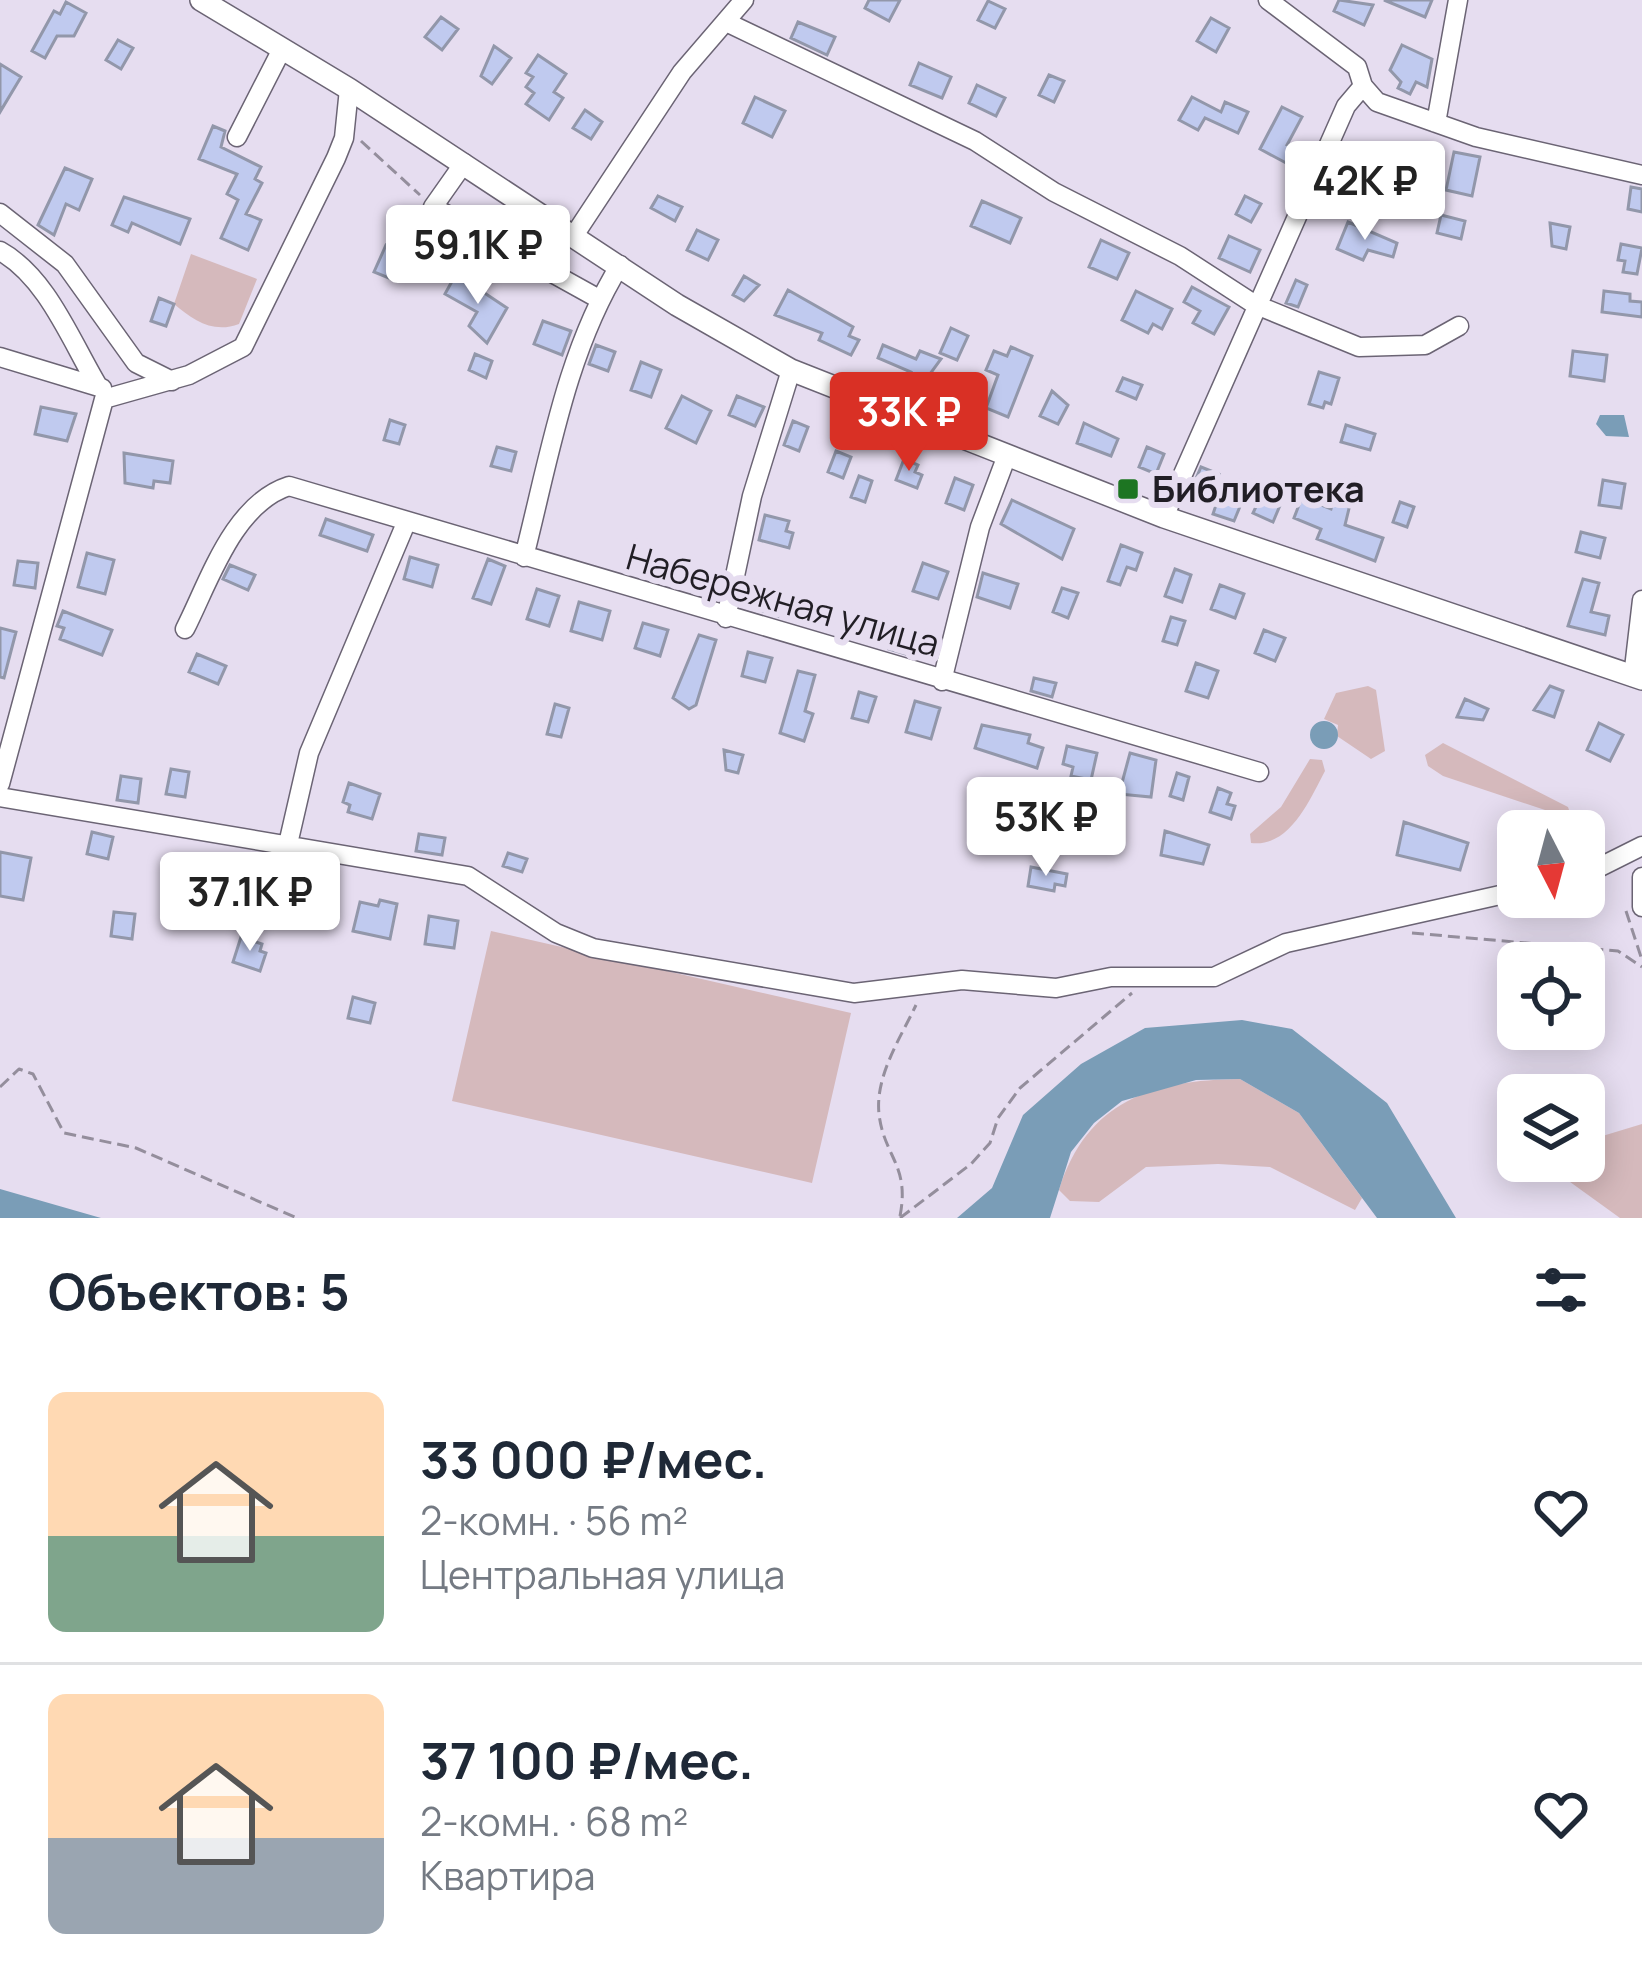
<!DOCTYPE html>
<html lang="ru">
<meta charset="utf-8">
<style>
body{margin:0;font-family:Manrope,sans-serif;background:#f2f2f3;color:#1f2937;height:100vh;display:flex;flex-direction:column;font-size:45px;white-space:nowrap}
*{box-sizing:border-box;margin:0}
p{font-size:39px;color:#747a83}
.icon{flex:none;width:66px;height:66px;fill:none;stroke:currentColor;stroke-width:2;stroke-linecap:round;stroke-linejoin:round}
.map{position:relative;height:1218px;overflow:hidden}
.details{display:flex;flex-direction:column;background:#fff;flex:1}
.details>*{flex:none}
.needle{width:78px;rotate:174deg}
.tools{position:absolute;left:1497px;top:810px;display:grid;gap:24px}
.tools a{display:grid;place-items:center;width:108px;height:108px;border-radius:18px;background:#fff;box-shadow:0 6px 30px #0003;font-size:60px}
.price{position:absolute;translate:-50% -102px;padding:0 27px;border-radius:12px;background:#fff;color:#222;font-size:39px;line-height:78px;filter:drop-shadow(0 3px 6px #0008)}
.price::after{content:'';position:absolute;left:50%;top:72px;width:36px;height:27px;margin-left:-18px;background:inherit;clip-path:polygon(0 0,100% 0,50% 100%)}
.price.current{background:#d93025;color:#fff}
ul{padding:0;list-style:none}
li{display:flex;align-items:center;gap:36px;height:300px;padding:0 48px}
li+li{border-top:3px solid #e0e1e3}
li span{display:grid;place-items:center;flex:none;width:336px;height:240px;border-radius:18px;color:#555}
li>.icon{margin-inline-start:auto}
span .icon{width:144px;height:144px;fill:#fffc;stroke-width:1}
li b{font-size:51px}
h2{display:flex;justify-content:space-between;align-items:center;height:144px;padding:0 48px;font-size:51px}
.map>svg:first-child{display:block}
</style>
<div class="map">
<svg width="1642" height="1218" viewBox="0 0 1642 1218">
<rect width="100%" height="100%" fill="#e6ddf0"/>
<path fill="#d5b9bc" d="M191,254L257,279L239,324C213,334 193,320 174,304Z
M1368,686L1376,690L1385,751L1371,759L1337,736L1338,725L1324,719L1336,693Z
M1443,743L1568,807L1572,819L1443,776L1428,766L1425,755Z
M1310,759L1322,760L1325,771C1310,799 1290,848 1251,843L1250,834L1281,807Z
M491,931L851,1013L812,1183L452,1101Z
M1240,1079L1299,1113L1362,1198L1355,1210L1270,1167L1218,1164L1146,1167L1099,1202L1070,1201L1059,1190C1087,1101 1152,1080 1240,1079Z
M1642,1124V1218H1620L1559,1174V1161H1584L1586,1141Z"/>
<path fill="#7a9db7" d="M1600,415H1624L1629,437L1606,436L1596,424Z
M1310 735a14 14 0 1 1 28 0a14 14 0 1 1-28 0Z
M1242,1020L1292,1029L1387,1103L1456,1218H1377L1299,1113L1240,1079L1196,1080L1122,1101L1094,1123L1071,1152L1050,1218H957L992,1188L1023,1115L1081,1064L1145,1028Z
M0,1189L101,1218H0Z"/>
<path fill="#c0caef" stroke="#9297aa" stroke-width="3" d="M869,0H900L889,21L865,8Z
M1339,0L1373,5L1364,25L1334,11Z
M1384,0H1432L1425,17Z
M988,1L1005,9L995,28L978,20Z
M66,2L86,13L74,36H57L45,58L32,51L54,11L60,14Z
M441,17L458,29L442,50L425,37Z
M1211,18L1229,28L1216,52L1197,41Z
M798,22L835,37L827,55L791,38Z
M118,40L133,48L121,69L106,60Z
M1402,45L1432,59L1427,87L1416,82L1410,94L1398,88L1401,82L1390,70Z
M494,46L511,58L492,84L481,76Z
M538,55L566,74L554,92L563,98L549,120L526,104L534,93L526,87L533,77L526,73Z
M919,63L951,77L942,98L910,85Z
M0,64L21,77L0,112Z
M1049,75L1064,81L1054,102L1039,95Z
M977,85L1005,98L996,116L969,103Z
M755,97L785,111L772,137L743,123Z
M1192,97L1221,112L1225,102L1248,112L1238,133L1205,118L1198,130L1179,120Z
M1282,107L1302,117L1287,145L1295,150L1288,164L1260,149Z
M585,110L602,122L591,139L573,128Z
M213,126L225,131L221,147L261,167L255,179L262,183L246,214L261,220L248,250L221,238L238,200L227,194L237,174L199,159Z
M1357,145L1371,151V163L1361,184L1353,180L1348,191L1331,183L1346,149L1353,152Z
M1454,152L1480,157L1472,196L1446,190Z
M65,168L92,179L79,210L66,204L54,235L38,225Z
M1631,187L1642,189V212L1628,209Z
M658,196L682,207L675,221L651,208Z
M1245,196L1261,204L1251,222L1236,214Z
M124,197L190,219L180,244L132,223L128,232L112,225Z
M982,201L1021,218L1010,243L971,226Z
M1441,215L1465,221L1461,239L1437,233Z
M1348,222L1397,243L1393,257L1368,250L1363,260L1337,249Z
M1550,223L1570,227L1566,249L1552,246Z
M697,230L718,240L708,260L687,250Z
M1229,236L1260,250L1250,272L1219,258Z
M1101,240L1129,253L1117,279L1089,267Z
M1621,244L1642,248L1637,274L1623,272L1625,261L1618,260Z
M386,245L401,252L396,281L374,272Z
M456,274L507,308L487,343L469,326L477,312L445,294Z
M744,276L759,285L744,301L733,295Z
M1296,280L1307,285L1298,307L1286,303Z
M1192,287L1229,307L1214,334L1193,323L1200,311L1184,302Z
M788,290L853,327L849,336L859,340L851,355L819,340L822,333L775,315Z
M1136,291L1172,309L1162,329L1153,324L1148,333L1122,320Z
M1604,291L1630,294V301L1642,302V317L1602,312Z
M159,298L174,304L166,326L151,321Z
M543,321L571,331L562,355L534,344Z
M951,328L968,336L957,360L940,353Z
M596,345L615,352L608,371L589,364Z
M883,345L916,359L920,351L941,359L922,385L908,379L911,372L878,358Z
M1011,347L1032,356L1008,417L986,408L998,375L986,370L994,351L1007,356Z
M1573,351L1607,355L1604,381L1570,376Z
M475,354L492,361L486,378L469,370Z
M641,362L661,370L651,397L631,390Z
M1319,372L1339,378L1331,404L1325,402L1323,408L1309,404Z
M1123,378L1142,385L1136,399L1117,391Z
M1052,391L1068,405L1058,424L1040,416Z
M682,396L711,411L696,443L666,428Z
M737,396L764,407L755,426L729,415Z
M41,407L76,414L67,441L35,434Z
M390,420L405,425L399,444L384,440Z
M793,421L808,427L799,451L784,445Z
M1084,423L1118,439L1111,456L1077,443Z
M1346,425L1375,434L1370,450L1341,442Z
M497,447L516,452L511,471L491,466Z
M1147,447L1164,454L1156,474L1139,467Z
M836,451L851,457L843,478L828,472Z
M124,453L173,461L170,483L154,481L153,488L125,483Z
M904,459L918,465L915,472L922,475L917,488L896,480Z
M1201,467L1219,474L1214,488L1195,481Z
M859,476L872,481L865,502L851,497Z
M955,478L973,485L964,510L946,503Z
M1603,480L1625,484L1621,508L1599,505Z
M1338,483L1354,488L1345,525L1383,538L1375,561L1317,539L1321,529L1294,518L1302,497L1331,509Z
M1262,494L1281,503L1273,522L1253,513Z
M1219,496L1241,504L1234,521L1213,514Z
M1012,500L1074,529L1062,559L1001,524Z
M1400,502L1414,507L1407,527L1393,522Z
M765,515L789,521L786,531L793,533L789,548L759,540Z
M326,519L373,535L367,551L320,535Z
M1581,532L1605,538L1600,558L1576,552Z
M1121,545L1142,553L1136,570L1127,567L1120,585L1108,581Z
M87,553L114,560L105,594L78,587Z
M410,557L438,565L432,587L404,579Z
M488,559L505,566L491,604L473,598Z
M18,561L38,563L35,588L14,585Z
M923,563L948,572L938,599L913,591Z
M230,565L255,575L248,590L223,579Z
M1175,569L1191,575L1182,602L1165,596Z
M983,573L1018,584L1010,608L977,597Z
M1583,579L1599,583L1591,612L1609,616L1605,635L1568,626Z
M1220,585L1244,594L1235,618L1211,609Z
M1062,588L1078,593L1068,618L1053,612Z
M537,589L559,596L549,626L527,619Z
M768,592L784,597L778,616L762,611Z
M579,602L610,611L602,640L571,631Z
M63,611L112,630L102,655L60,639L64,628L57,626Z
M1171,617L1185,621L1177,645L1163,641Z
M643,623L668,630L660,656L635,648Z
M0,628L16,632L4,678L0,677Z
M1264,630L1285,638L1275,661L1255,653Z
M699,635L716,640L696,705L689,709L673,698Z
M893,636L916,643L913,656L889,649Z
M748,652L772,658L765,682L742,676Z
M197,654L226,666L218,684L189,672Z
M1196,663L1218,671L1208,698L1186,691Z
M798,671L815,675L805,711L813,714L804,741L780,733Z
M1034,678L1056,683L1052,697L1031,691Z
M1550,686L1563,691L1554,717L1534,710Z
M859,692L876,697L868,722L852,718Z
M1465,699L1488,709L1483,720L1457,717Z
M915,701L940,708L931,739L906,732Z
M555,704L569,708L561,737L547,734Z
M1599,723L1623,735L1610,761L1587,750Z
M982,725L1030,735L1028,743L1043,748L1037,768L975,748Z
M1067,746L1097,753L1091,780L1071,776L1073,767L1063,764Z
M724,750L743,755L738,773L726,770Z
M1130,753L1156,760L1151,797L1119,794Z
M171,769L189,772L185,797L166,794Z
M1177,773L1189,777L1183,800L1170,796Z
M121,776L141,779L138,803L117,800Z
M349,783L380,794L372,819L348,812L350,805L343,802Z
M1218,788L1231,793L1227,804L1235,806L1231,819L1210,812Z
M1404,822L1468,843L1460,870L1397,855Z
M1165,831L1209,845L1203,864L1161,855Z
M92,832L113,837L108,859L87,854Z
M419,834L445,838L442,855L416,851Z
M0,852L31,858L23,900L0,896Z
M508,853L527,859L522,872L503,866Z
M222,856L243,859L239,884L219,881Z
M173,863L204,868L199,896L168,891Z
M1031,867L1067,874L1065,886L1055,884L1054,891L1028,886Z
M380,900L397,904L390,939L353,931L360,902L378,906Z
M114,912L135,914L132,939L111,936Z
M429,916L458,921L454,948L425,944Z
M241,937L262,944L260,951L266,953L260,971L233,962Z
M353,997L375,1003L370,1023L348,1018Z"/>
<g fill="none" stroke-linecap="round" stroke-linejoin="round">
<defs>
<path id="minor" d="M1268,0L1357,67L1363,86L1377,102L1476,137L1642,175
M726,22L975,141L1054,192L1180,256L1254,304L1359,347L1425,345L1459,326
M1436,123L1458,0
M237,137L282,49
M464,163L433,207L599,299
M0,213L65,264L136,363L172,381
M575,234L682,72L744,0
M0,251C47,277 71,341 98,386
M0,357L102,388
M1164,517L1346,106L1363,86
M524,557C549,459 566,352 620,265
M726,618L752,496L791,370
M185,629C209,582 233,504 289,486L1259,772
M1633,677L1642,600
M942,681L980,527L1006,458
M0,784L104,399L189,375L243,347L336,158L344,138L349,89
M0,797L468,876L556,933L593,948L854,993L962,980L1056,988L1111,977H1214L1286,943L1518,891
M288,844L309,753L406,523
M1584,875L1642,846
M1642,877V907"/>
<path id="major" d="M201,0L349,89L677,305L791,370L1164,517L1642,679"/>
</defs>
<use href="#minor" stroke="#6b6474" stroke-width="21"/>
<use href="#major" stroke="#6b6474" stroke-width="24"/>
<path stroke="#948e9c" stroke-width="3" stroke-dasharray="12 6" stroke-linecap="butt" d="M361,141L420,195
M1626,911L1642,960
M1412,933L1618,951L1642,967
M0,1087L19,1069L33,1074L64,1133L136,1148L297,1218
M900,1216C910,1165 884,1157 879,1114C875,1076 900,1039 916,1005
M900,1218L971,1164L990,1143L998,1118L1020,1088L1132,993"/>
<use href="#minor" stroke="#fff" stroke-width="18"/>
<use href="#major" stroke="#fff" stroke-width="21"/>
</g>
<rect fill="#1d7522" stroke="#e6ddf0" stroke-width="4.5" x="1116" y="477" width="24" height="24" rx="6"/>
<g text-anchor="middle" stroke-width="12" stroke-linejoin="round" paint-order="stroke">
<g font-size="36" font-weight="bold" fill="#211e25" stroke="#e6ddf0" text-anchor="start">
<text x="1152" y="502">Библиотека</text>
</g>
<g font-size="36" fill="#211e25" stroke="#e6ddf0">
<text transform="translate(783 600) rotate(16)" y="13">Набережная улица</text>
</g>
</g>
</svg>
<div class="tools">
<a><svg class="needle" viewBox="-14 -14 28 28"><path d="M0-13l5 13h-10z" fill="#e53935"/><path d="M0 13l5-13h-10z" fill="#747a83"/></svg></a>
<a><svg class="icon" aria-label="locate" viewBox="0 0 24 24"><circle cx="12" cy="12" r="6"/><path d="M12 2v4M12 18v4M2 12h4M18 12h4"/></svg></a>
<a><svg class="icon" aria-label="layers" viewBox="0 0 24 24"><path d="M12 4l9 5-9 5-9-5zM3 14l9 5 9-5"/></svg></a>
</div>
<b class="price" style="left:1365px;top:243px">42K ₽</b>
<b class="price" style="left:478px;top:307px">59.1K ₽</b>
<b class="price current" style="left:909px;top:474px">33K ₽</b>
<b class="price" style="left:1046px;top:879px">53K ₽</b>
<b class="price" style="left:250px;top:954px">37.1K ₽</b>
</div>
<section class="details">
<h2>Объектов: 5<svg class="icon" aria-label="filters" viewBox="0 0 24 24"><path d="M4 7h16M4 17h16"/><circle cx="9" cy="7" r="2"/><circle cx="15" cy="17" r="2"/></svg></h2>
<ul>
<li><span style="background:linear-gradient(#ffd9b3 60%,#7fa58c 0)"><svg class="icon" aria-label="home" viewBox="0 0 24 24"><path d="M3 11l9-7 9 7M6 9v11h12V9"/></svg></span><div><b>33 000 ₽/мес.</b><p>2-комн. · 56 m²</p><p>Центральная улица</p></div><svg class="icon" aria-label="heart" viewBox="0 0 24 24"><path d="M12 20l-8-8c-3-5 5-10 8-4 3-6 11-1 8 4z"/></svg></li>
<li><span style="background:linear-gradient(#ffd9b3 60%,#9aa5b1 0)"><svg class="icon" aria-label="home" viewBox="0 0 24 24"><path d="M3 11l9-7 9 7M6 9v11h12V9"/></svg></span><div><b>37 100 ₽/мес.</b><p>2-комн. · 68 m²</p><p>Квартира</p></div><svg class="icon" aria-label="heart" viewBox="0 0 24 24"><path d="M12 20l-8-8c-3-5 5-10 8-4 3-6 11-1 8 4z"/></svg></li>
</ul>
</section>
